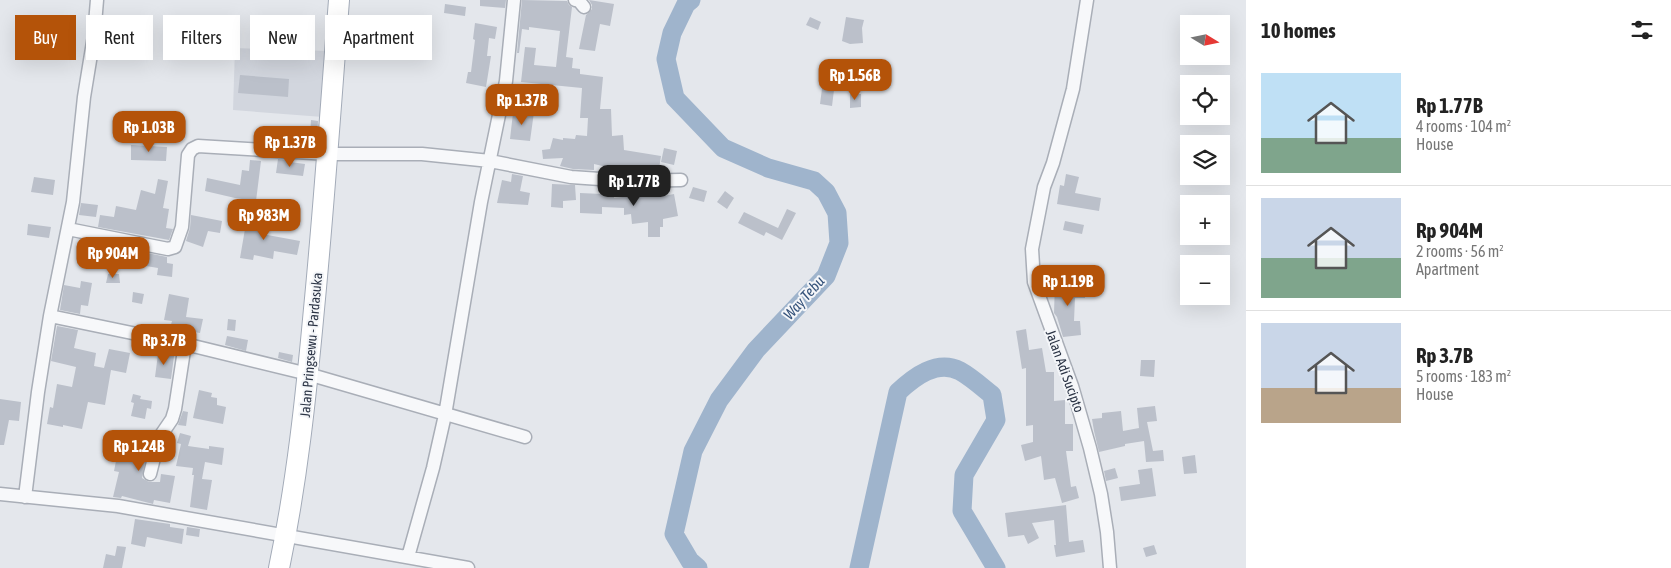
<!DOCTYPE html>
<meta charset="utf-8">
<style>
body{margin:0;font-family:"Asap Condensed",sans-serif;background:#f6f6f6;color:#222;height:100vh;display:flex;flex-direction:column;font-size:19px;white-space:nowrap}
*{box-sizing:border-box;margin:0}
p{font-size:16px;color:#767676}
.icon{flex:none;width:28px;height:28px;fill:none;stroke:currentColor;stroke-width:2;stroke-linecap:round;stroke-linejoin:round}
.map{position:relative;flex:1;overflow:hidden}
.drawer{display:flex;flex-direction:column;background:#fff;width:425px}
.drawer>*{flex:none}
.banner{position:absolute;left:15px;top:15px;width:475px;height:45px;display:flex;gap:10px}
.needle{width:32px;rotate:100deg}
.controls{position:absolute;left:1180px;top:15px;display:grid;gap:10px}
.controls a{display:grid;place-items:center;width:50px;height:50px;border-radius:0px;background:#fff;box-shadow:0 5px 20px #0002;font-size:25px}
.price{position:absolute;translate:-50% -42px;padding:0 11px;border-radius:10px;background:#b45309;color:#fff;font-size:16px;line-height:32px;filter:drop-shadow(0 1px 2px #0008)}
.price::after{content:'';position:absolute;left:50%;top:30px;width:15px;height:11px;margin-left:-8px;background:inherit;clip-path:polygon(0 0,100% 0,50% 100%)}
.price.selected{background:#222;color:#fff}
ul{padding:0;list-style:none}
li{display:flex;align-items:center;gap:15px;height:125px;padding:0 15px}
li+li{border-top:1px solid #e0e0e0}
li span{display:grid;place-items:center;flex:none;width:140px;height:100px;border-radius:0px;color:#555}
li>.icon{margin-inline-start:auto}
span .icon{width:60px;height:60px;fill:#fffc;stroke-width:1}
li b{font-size:21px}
h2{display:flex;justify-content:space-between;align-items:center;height:60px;padding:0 15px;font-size:21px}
.pill{padding:0 18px;border-radius:0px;background:#fff;box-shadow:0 5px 20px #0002;font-size:18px;line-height:45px}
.pill.selected{background:#b45309;color:#fff}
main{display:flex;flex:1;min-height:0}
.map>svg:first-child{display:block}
</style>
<main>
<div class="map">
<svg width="1246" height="568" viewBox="0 0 1246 568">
<rect width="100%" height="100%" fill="#e4e7ec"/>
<path fill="#d2d6de" d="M235,48L328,51L323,117L233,110Z"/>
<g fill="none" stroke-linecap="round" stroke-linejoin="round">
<path stroke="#9fb4cc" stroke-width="19" d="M691,0L686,4L672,33L666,59L675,98L723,148L768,168L814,181L826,192L837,213L839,243L826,276L756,350L719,400L693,451L674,534L690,561L698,568
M859,568L898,392C914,377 937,359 960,371C971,377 982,387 992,395L996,420L964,475L962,511L996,568"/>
</g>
<path fill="#bbc0ca" d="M480,0H506L505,8L480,6Z
M522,0L567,1L569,5L572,7L566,57L573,58L572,68L580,69V74L603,77L600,109H611L612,136L623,135L624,150L661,156L659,169L640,165L639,169L624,167L623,171L594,164V170L573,169L560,166L563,158L543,159L542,150L550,149L553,138L563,140V138L575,139L576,135L587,136L588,118H580L582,88L521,82L525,47L536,48L534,65L556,67L560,31L529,27V30L522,29L519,53H517Z
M589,0L614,4L610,26L600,24L595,51L579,49L586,15L592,9V5Z
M445,4L466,7L465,16L444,13Z
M810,17L821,22L818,30L806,25Z
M846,17L864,20L862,28L863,43L850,44L842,41Z
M475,23L497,27L495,39L489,38L487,56H491L486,87L466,83L468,72H471L475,40L473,39Z
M240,75L289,79L288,97L238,93Z
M823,81L835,82L832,106L820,104Z
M850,94H861V107L850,108Z
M522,110L534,112L530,141L510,139L513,113L522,115Z
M311,120L318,121L317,137H310Z
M131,145L167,147L166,161L131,160Z
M664,148L677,151L674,165L661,162Z
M278,159L290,160V162L305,164L303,176L276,173Z
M250,160L261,161L256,201L235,198L205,191L207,178L240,185L242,170L249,171Z
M512,174L523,176L520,191L530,193L528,205L497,203L502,180L511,182Z
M1066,174L1079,177L1075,193L1101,198L1099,211L1057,204L1060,185L1064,186Z
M34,177L55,180L53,195L31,192Z
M158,179L168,181L163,208L169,209L166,228L173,229L169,240L98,227L100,215L114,217L116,206L136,210L141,190L155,194Z
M552,184L575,185L576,200L563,201V208L551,207Z
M602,187L615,188L614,198L649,194V191H658V197L674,194L678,216L663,219V227H660V237H648V222L632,224L631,214L624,215V208L602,207V214L580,213V193L602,194Z
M693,187L707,191L704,202L689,198Z
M725,191L734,198L727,209L717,202Z
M81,203L98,205L96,217L79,215Z
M787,209L796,213L782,240L766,232L764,236L738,223L744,212L778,228Z
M191,215L222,221L220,233L208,231L203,247L186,241L190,228Z
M245,215L265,219L262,234L300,241L297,255L274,251L273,259L254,255L253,260L240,258L245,229L242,228Z
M1065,221L1084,225L1082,234L1063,230Z
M28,224L51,227L49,238L27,235Z
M85,241L98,243L96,253L84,251Z
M113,246L167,257V263L173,264L172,277L157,275L158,268L110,260Z
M108,274H119L120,283H106Z
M81,281L92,283L88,306L81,305L80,314L60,310L64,285L80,288Z
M1055,282L1085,283V298H1075L1074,321H1080L1081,335L1063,337L1057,317L1054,313Z
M133,292L144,294L142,304L132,302Z
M169,294L189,298L186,317L203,319L200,333L170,328L172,321L164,320Z
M228,319L236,320L235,331L227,330Z
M57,326L78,330L74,348L96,353L94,366L104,368L109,349L130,353L126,373L111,370L105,405L88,402L82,429L63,425V427L47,424L50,407L53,408L57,384L72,387L76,367L51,361Z
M1026,329L1029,350L1042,348L1046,372H1054V401L1065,400V424H1073V451H1066L1071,487L1076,486L1079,498L1062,503L1055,478L1044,480L1041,456L1025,461L1021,445L1033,442V425L1026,426V368L1022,369L1016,331Z
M227,336L248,340L246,351L225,345Z
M279,352L293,355L292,362L278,358Z
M158,354L174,356L171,379L155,377Z
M1141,360H1155L1154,377L1140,376Z
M199,390L212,393L211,397L217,398V405L226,407L223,424L193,418Z
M133,394L141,396L140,399L152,401L151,409L147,408L145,419L131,416L134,403L131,402Z
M0,399L21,402L19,421L9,420L4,445H0Z
M1155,406L1157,421L1147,422L1153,451L1163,450L1164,461L1146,462L1144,441L1125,444V446L1099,452L1094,431L1092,419L1102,418V413L1121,411L1123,431L1139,428L1137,408Z
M183,411L188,412L186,426L178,425Z
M122,431L150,436L142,478L149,482H160L161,474L175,476L170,503L154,500L153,504L122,496L121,498L113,497L119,472L114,471Z
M180,433L191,436L188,446L209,449V446L224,448L222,465L205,462L202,479L212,480L207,510L190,507L194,475H192L193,468L176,466L181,444L177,443Z
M1195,455L1197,473L1184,474L1182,457Z
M1115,468L1118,478L1106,481L1104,471Z
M1152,468L1156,496L1121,501L1119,487L1140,484L1138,470Z
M1066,505L1069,542L1083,540L1085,552L1056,557L1054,545H1056L1054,520L1032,523L1039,538L1028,544L1024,535L1008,537L1005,513Z
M135,519L170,524V527L184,529L182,544L147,537L145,547L131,544Z
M187,527L200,529L199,537L186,535Z
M1154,545L1157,554L1146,557L1143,548Z
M117,546L126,547L122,568H103L106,554L115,556Z"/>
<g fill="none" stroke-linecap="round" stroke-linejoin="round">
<defs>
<path id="minor" d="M575,0L579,1L584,7
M1087,0L1073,89L1053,163L1044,187L1032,249L1034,282L1072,386L1090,448L1101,494L1107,532L1110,568
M68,229L168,249L175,247L182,227L188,155L192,149L198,146L328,154H422L490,161L571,177L629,181L681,180
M50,316L185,344L308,374L525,437
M150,474L159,438L172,419L175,409L185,344
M0,494L118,506L468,568
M25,497L38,392L50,316L73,202L84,97L94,36L97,0
M408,557L433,468L445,415L481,202L506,81L514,0"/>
<path id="primary" d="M279,568C297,482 306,396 314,309C324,206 331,103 339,0"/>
</defs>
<use href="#minor" stroke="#a9aeb7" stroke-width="15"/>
<use href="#primary" stroke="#a3abb8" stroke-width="22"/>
<use href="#minor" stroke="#f7f8fa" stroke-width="12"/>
<use href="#primary" stroke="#fff" stroke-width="20"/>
</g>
<g text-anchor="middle" stroke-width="4" stroke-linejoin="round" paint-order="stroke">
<g font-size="14" fill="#2b3445" stroke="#f4f6f9">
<text transform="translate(311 345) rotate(-85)" y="5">Jalan Pringsewu - Pardasuka</text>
<text transform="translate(1065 371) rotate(70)" y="5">Jalan Adi Sucipto</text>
</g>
<g font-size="15" font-style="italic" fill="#34527a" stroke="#f4f6f9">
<text transform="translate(804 298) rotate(-48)" y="5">Way Tebu</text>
</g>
</g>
</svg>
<div class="controls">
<a><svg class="needle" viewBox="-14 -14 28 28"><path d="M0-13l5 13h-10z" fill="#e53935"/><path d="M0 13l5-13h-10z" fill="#767676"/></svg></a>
<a><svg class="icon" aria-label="locate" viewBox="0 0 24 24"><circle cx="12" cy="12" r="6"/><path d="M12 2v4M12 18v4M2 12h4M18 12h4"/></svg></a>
<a><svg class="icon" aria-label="layers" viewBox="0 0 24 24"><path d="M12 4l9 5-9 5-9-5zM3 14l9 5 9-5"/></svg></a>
<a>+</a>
<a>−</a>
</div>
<b class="price" style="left:855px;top:101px">Rp 1.56B</b>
<b class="price" style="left:522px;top:126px">Rp 1.37B</b>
<b class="price" style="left:149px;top:153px">Rp 1.03B</b>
<b class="price" style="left:290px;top:168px">Rp 1.37B</b>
<b class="price selected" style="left:634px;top:207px">Rp 1.77B</b>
<b class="price" style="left:264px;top:241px">Rp 983M</b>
<b class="price" style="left:113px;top:279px">Rp 904M</b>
<b class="price" style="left:1068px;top:307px">Rp 1.19B</b>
<b class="price" style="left:164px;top:366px">Rp 3.7B</b>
<b class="price" style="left:139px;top:472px">Rp 1.24B</b>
<div class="banner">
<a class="pill selected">Buy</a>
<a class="pill">Rent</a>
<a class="pill">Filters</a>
<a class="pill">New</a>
<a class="pill">Apartment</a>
</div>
</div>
<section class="drawer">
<h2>10 homes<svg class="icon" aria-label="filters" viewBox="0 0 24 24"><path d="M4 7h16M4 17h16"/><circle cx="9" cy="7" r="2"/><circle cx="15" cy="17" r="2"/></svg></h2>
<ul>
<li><span style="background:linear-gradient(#bfe0f5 65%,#7fa58c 0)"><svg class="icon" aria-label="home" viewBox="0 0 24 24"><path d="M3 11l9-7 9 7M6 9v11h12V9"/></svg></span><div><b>Rp 1.77B</b><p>4 rooms · 104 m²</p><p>House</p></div></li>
<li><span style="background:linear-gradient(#c9d6e8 60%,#7fa58c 0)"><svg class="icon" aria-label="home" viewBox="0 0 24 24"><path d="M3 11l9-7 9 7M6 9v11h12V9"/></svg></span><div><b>Rp 904M</b><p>2 rooms · 56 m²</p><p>Apartment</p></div></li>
<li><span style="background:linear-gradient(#c9d6e8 65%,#b9a48a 0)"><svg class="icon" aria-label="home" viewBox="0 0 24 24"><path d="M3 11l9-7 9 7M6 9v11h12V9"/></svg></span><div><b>Rp 3.7B</b><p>5 rooms · 183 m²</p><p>House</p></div></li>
</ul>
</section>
</main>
